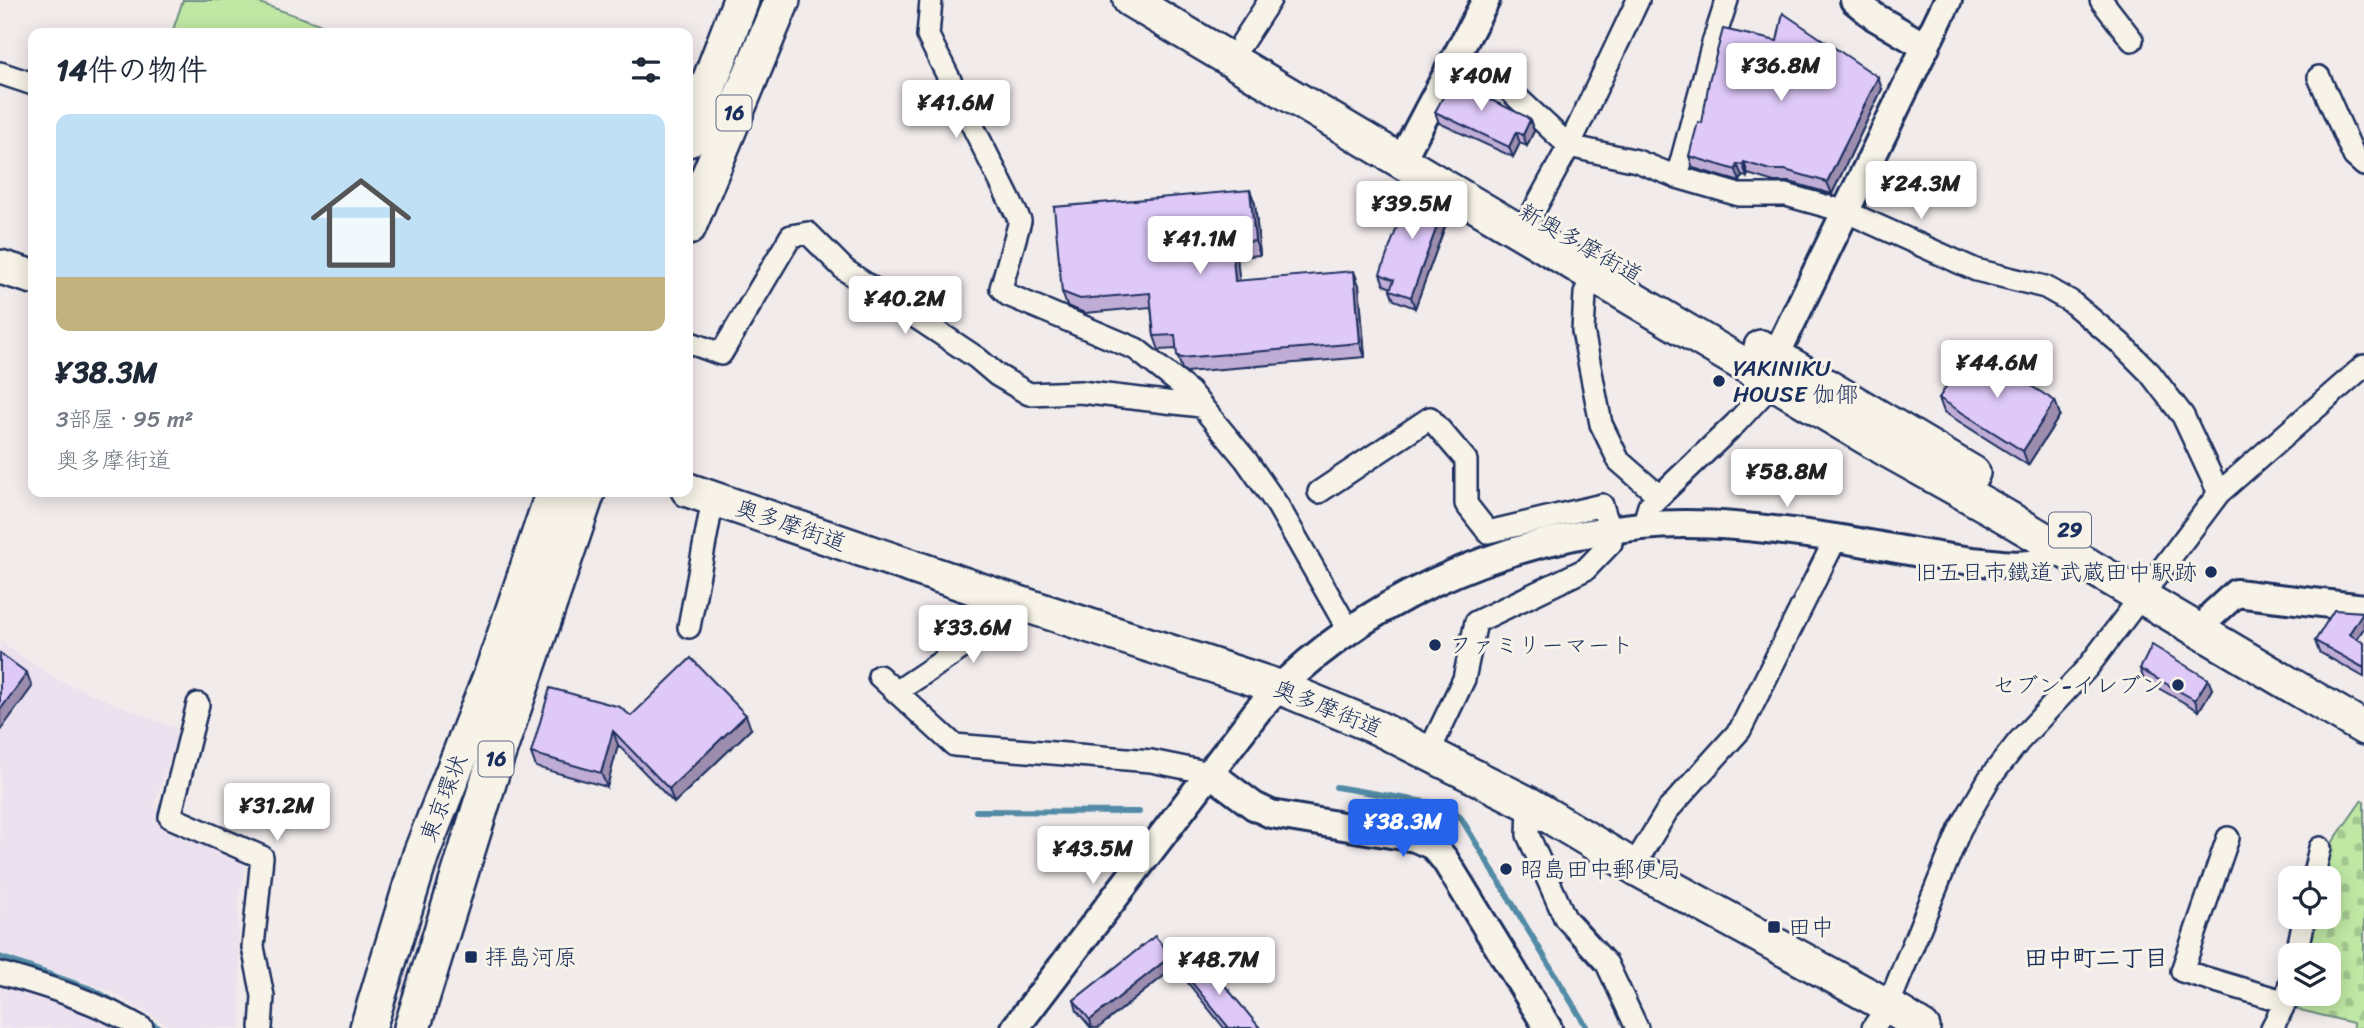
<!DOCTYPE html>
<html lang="ja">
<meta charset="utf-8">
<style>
body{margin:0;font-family:Sriracha,"Klee One",sans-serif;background:#f6f6f7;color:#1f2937;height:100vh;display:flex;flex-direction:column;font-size:26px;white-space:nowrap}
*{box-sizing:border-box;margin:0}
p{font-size:23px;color:#747a83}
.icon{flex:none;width:38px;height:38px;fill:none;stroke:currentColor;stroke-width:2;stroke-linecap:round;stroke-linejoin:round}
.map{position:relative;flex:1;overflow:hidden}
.details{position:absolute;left:28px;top:28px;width:665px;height:469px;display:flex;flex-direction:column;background:#fff;border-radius:14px;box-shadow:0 4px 18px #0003}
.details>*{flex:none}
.controls{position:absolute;left:2278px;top:866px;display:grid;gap:14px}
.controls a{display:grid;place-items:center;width:63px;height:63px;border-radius:14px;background:#fff;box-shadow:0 4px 18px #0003;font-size:35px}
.price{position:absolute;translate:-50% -60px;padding:0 16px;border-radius:7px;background:#fff;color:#222;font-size:23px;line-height:46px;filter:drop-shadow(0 2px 4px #0008)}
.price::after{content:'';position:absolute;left:50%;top:42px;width:21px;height:16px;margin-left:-10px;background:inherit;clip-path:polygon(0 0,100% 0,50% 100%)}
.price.active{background:#2563eb;color:#fff}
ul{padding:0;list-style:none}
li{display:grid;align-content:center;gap:14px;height:371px;padding:0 28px}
li span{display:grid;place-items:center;height:217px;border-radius:14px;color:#555}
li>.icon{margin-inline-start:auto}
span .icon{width:126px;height:126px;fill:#fffc;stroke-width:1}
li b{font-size:30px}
h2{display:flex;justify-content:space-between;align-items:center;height:84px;padding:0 28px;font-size:30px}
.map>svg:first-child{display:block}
</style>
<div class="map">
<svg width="2364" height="1028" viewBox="0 0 2364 1028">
<defs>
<pattern id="cemetery-stones" width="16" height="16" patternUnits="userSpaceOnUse" patternTransform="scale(1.75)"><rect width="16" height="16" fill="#c0e8a4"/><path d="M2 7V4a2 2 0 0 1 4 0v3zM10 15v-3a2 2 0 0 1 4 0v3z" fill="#a4c790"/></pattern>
</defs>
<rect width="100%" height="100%" fill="#f2ebeb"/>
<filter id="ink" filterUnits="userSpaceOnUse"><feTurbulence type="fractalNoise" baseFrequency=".0143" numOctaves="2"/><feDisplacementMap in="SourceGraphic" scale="14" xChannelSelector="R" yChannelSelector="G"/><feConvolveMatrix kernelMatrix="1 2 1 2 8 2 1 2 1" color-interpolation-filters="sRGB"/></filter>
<g filter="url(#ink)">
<path fill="#ece1ef" d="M0,642L58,680L179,730L154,807L248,852L238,906L241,1028H172L110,991L0,954Z
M0,981L105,1020L118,1028H0Z"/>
<path fill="url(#cemetery-stones)" stroke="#6e8c81" stroke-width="2" d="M2362,800L2364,802V1028H2353V1023L2292,1008L2295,994H2329V956L2304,955L2313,917H2329V878H2322L2330,846Z"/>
<path fill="#c0e8a4" stroke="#6e8c81" stroke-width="2" d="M183,0H251L345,33H172Z"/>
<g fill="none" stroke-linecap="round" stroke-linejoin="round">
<path stroke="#538ba6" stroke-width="6" d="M1336,787L1449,806L1461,818L1587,1028
M976,811L1139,812
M0,957L94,990L118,1004
M146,1020L159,1028"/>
<defs>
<path id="minor" d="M931,0L928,36L1020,221L1001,288L1008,295L1136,349L1190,392L1246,460L1278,506L1349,631
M2101,0L2132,40
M1242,43L1270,0
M1453,64L1507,88L1569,146L1637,161L1677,177L1739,195H1786L1847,212L1976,270L2045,287L2070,301L2120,343L2150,373L2183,416L2219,493
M0,73L33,84
M2319,77L2354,156L2364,165
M1677,177L1713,43L1727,0
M1532,214L1569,146L1638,0
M1592,274L1585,294L1583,331L1601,424L1619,461L1659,496
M688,342L721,354L791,236L808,233L845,270L977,358L997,375L1029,394L1080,392L1201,406
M1319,492L1430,418L1466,460V504L1488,532L1602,505L1610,530L1611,543L1586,569L1476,622L1464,679L1428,754
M1643,526L1649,506L1736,423L1761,396L1772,379
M689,627L713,499
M879,676L954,745L1151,761L1210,773
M896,692L989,630L1004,598
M198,704L170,817L262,857L253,947L263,996L261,1028
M1529,804L1528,835L1565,918L1607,964L1637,1028
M2228,838L2182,971L2286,1002
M1633,867L1667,811L1740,730L1836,538
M2313,878L2320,848
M2296,956L2305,917
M0,973C50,987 97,1002 142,1028
M1873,1028L1888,1006L1960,829L1989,779L2019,741L2088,667L2219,493L2364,366
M2272,1028L2285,1003L2291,979"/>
<path id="tertiary" d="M1854,0L1875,17L1926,47
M1401,161L1486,0
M1772,375L1776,355L1948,0
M2213,614L2236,593L2364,608
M1210,773L1254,806L1271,814L1415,838L1433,846L1445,860L1548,1028
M1015,1028L1258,710C1357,602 1497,540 1641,526C1705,520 1773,529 1836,538C1885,546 1933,557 1983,562C2002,564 2021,567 2040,562L2054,545"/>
<path id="primary" d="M1130,0L1889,451L1991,508L2364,728
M0,267L33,277
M1761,347L1973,473
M688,490L1004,598L1279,687L1378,728L1529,804L1639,870L1888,1006L1923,1028"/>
<path id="trunk" d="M688,139L741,0
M688,227L782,0
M368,1028L421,854L492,674L554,492
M412,1028L492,770L587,492"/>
</defs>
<use href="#minor" stroke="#1b2f5e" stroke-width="26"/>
<use href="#tertiary" stroke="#1b2f5e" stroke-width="32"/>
<use href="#primary" stroke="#1b2f5e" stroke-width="38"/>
<use href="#trunk" stroke="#1b2f5e" stroke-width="40"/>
<use href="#minor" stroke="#f7f3e8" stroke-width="21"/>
<use href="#tertiary" stroke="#f7f3e8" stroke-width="26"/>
<use href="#primary" stroke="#f7f3e8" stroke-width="33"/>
<use href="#trunk" stroke="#f7f3e8" stroke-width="35"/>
</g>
<path fill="#c0add6" stroke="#1b2f5e" stroke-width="2" d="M1476,82L1480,93L1479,95L1530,120L1534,131L1527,146L1520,143L1513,157L1439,123L1435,112L1457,85Z
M1882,89L1832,194L1790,182H1774L1748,174L1747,177L1742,176L1740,182L1693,168L1689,156L1702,123Z
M1250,190L1255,204L1260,255L1237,257L1239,281L1359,285L1365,357L1186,372L1182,369L1177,355V349L1159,350L1154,336L1151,307L1085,313L1067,306L1062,292Z
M1446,202L1450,213L1415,308L1394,300L1390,290L1391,288L1384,285L1380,274Z
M1939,398L2055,401L2060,415L2028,465L1944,412Z
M2363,612L2364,628L2357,639L2364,643V677L2319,652L2315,641Z
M2140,669L2212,689L2199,711L2144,680Z
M631,716L751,729L674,803L618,745L607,787L536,767L531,753Z
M1175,967L1098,1028H1091L1077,1011L1074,1000Z
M1184,973L1260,1028H1224L1188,983Z"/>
<path fill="#9c8dae" stroke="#1b2f5e" stroke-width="2" d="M1878,77L1882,89L1832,194L1827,182Z
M1476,82L1480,93L1476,102L1472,91Z
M1530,120L1534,131L1527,146L1523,135Z
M1516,132L1520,143L1513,157L1509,147Z
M1744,162L1748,174L1747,177L1743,165Z
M1737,164L1742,176L1740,182L1736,170Z
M1250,190L1255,204L1260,255L1255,241Z
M1446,202L1450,213L1415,308L1411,297Z
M1232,243L1237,257L1241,295L1235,281Z
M1354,271L1359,285L1365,357L1360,343Z
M2055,401L2060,415L2028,465L2023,451Z
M2363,612L2364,628L2352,645L2349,634Z
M27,673L32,687L0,731V710Z
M2208,679L2212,689L2199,711L2195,700Z
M746,715L751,729L674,803L669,789Z
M613,731L618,745L607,787L601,773Z
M1171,956L1175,967L1098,1028H1092L1090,1020Z"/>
<path fill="#dfc9f9" stroke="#1b2f5e" stroke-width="2" d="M1783,13L1878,77L1827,182L1785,170H1770L1744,162L1743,165L1737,164L1736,170L1689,156L1698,122L1702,123L1709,81L1723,29L1777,41Z
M1461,76L1476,82L1472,91L1525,116L1530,120L1523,135L1516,132L1509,147L1435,112L1451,82L1457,85Z
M1411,189L1446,202L1411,297L1390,290L1394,280L1380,274Z
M1250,190L1255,241L1232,243L1235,281L1354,271L1360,343L1181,358L1177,355L1175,335L1154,336L1150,293L1080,299L1062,292L1054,207Z
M1971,348L2055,401L2023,451L1939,398Z
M2334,610L2363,612L2349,634L2364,643V668L2315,641Z
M2152,645L2208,679L2195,700L2140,669Z
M0,653L27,673L0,710Z
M691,658L746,715L669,789L613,731L601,773L531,753L550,688L620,707L631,716Z
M1155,936L1171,956L1090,1020L1074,1000Z
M1202,958L1260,1028H1229L1184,973Z"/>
</g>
<g fill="#1b2f5e" stroke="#f7f3e8" stroke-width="2.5">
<circle cx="1719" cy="381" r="7"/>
<circle cx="2211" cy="572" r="7"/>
<circle cx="1435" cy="645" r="7"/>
<circle cx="2178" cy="685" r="7"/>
<circle cx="1506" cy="869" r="7"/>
<rect x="1767" y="920" width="14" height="14" rx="3.5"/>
<rect x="464" y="950" width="14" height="14" rx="3.5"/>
</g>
<g text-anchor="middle" stroke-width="6" stroke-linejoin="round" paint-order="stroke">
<g fill="#f7f3e8" stroke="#5d6a87" stroke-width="2">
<rect x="716.5" y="95.5" width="35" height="35" rx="5"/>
<rect x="2049" y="512.5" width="42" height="35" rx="5"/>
<rect x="478.5" y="741.5" width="35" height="35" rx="5"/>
</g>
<g font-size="21" font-weight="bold" fill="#1b2f5e">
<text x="734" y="120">16</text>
<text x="2070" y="537">29</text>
<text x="496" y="766">16</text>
</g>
<g font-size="23" fill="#1b2f5e" stroke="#f7f3e8">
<text transform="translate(1581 243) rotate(30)" y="8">新奥多摩街道</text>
<text transform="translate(791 525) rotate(19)" y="8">奥多摩街道</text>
<text transform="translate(1328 708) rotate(22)" y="8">奥多摩街道</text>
<text transform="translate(443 798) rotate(-69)" y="8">東京環状</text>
</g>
<g font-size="23" fill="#1b2f5e" stroke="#f7f3e8" text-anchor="start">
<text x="1733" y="376">YAKINIKU<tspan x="1733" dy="26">HOUSE 伽倻</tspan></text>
<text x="2197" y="580" text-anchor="end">旧五日市鐵道 武蔵田中駅跡</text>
<text x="1449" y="653">ファミリーマート</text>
<text x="2164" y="693" text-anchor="end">セブン-イレブン</text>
<text x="1520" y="877">昭島田中郵便局</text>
<text x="1788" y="935">田中</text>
<text x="485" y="965">拝島河原</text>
</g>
<g font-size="24" font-weight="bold" fill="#1b2f5e" stroke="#f7f3e8">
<text x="2096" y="966">田中町二丁目</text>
</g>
</g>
</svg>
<div class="controls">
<a><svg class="icon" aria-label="locate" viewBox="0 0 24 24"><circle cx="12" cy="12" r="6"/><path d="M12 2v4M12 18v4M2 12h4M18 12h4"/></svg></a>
<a><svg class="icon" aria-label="layers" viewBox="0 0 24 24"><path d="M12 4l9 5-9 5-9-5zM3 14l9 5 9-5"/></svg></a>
</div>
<b class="price" style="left:1781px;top:103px">¥36.8M</b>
<b class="price" style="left:1481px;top:113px">¥40M</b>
<b class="price" style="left:956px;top:140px">¥41.6M</b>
<b class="price" style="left:1921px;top:221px">¥24.3M</b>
<b class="price" style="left:1412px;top:241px">¥39.5M</b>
<b class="price" style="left:1200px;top:276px">¥41.1M</b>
<b class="price" style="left:905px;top:336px">¥40.2M</b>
<b class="price" style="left:1997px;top:400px">¥44.6M</b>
<b class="price" style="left:1787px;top:509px">¥58.8M</b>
<b class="price" style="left:973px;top:665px">¥33.6M</b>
<b class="price" style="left:277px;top:843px">¥31.2M</b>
<b class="price active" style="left:1403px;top:859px">¥38.3M</b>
<b class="price" style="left:1093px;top:886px">¥43.5M</b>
<b class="price" style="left:1219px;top:997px">¥48.7M</b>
<section class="details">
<h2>14件の物件<svg class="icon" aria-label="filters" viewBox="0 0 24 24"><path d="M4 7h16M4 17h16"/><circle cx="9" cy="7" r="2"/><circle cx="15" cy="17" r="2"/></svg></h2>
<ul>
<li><span style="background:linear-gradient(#bfe0f5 75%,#c2b280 0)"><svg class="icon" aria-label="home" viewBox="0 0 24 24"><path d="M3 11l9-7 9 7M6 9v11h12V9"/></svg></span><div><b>¥38.3M</b><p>3部屋 · 95 m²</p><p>奥多摩街道</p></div></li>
</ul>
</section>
</div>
